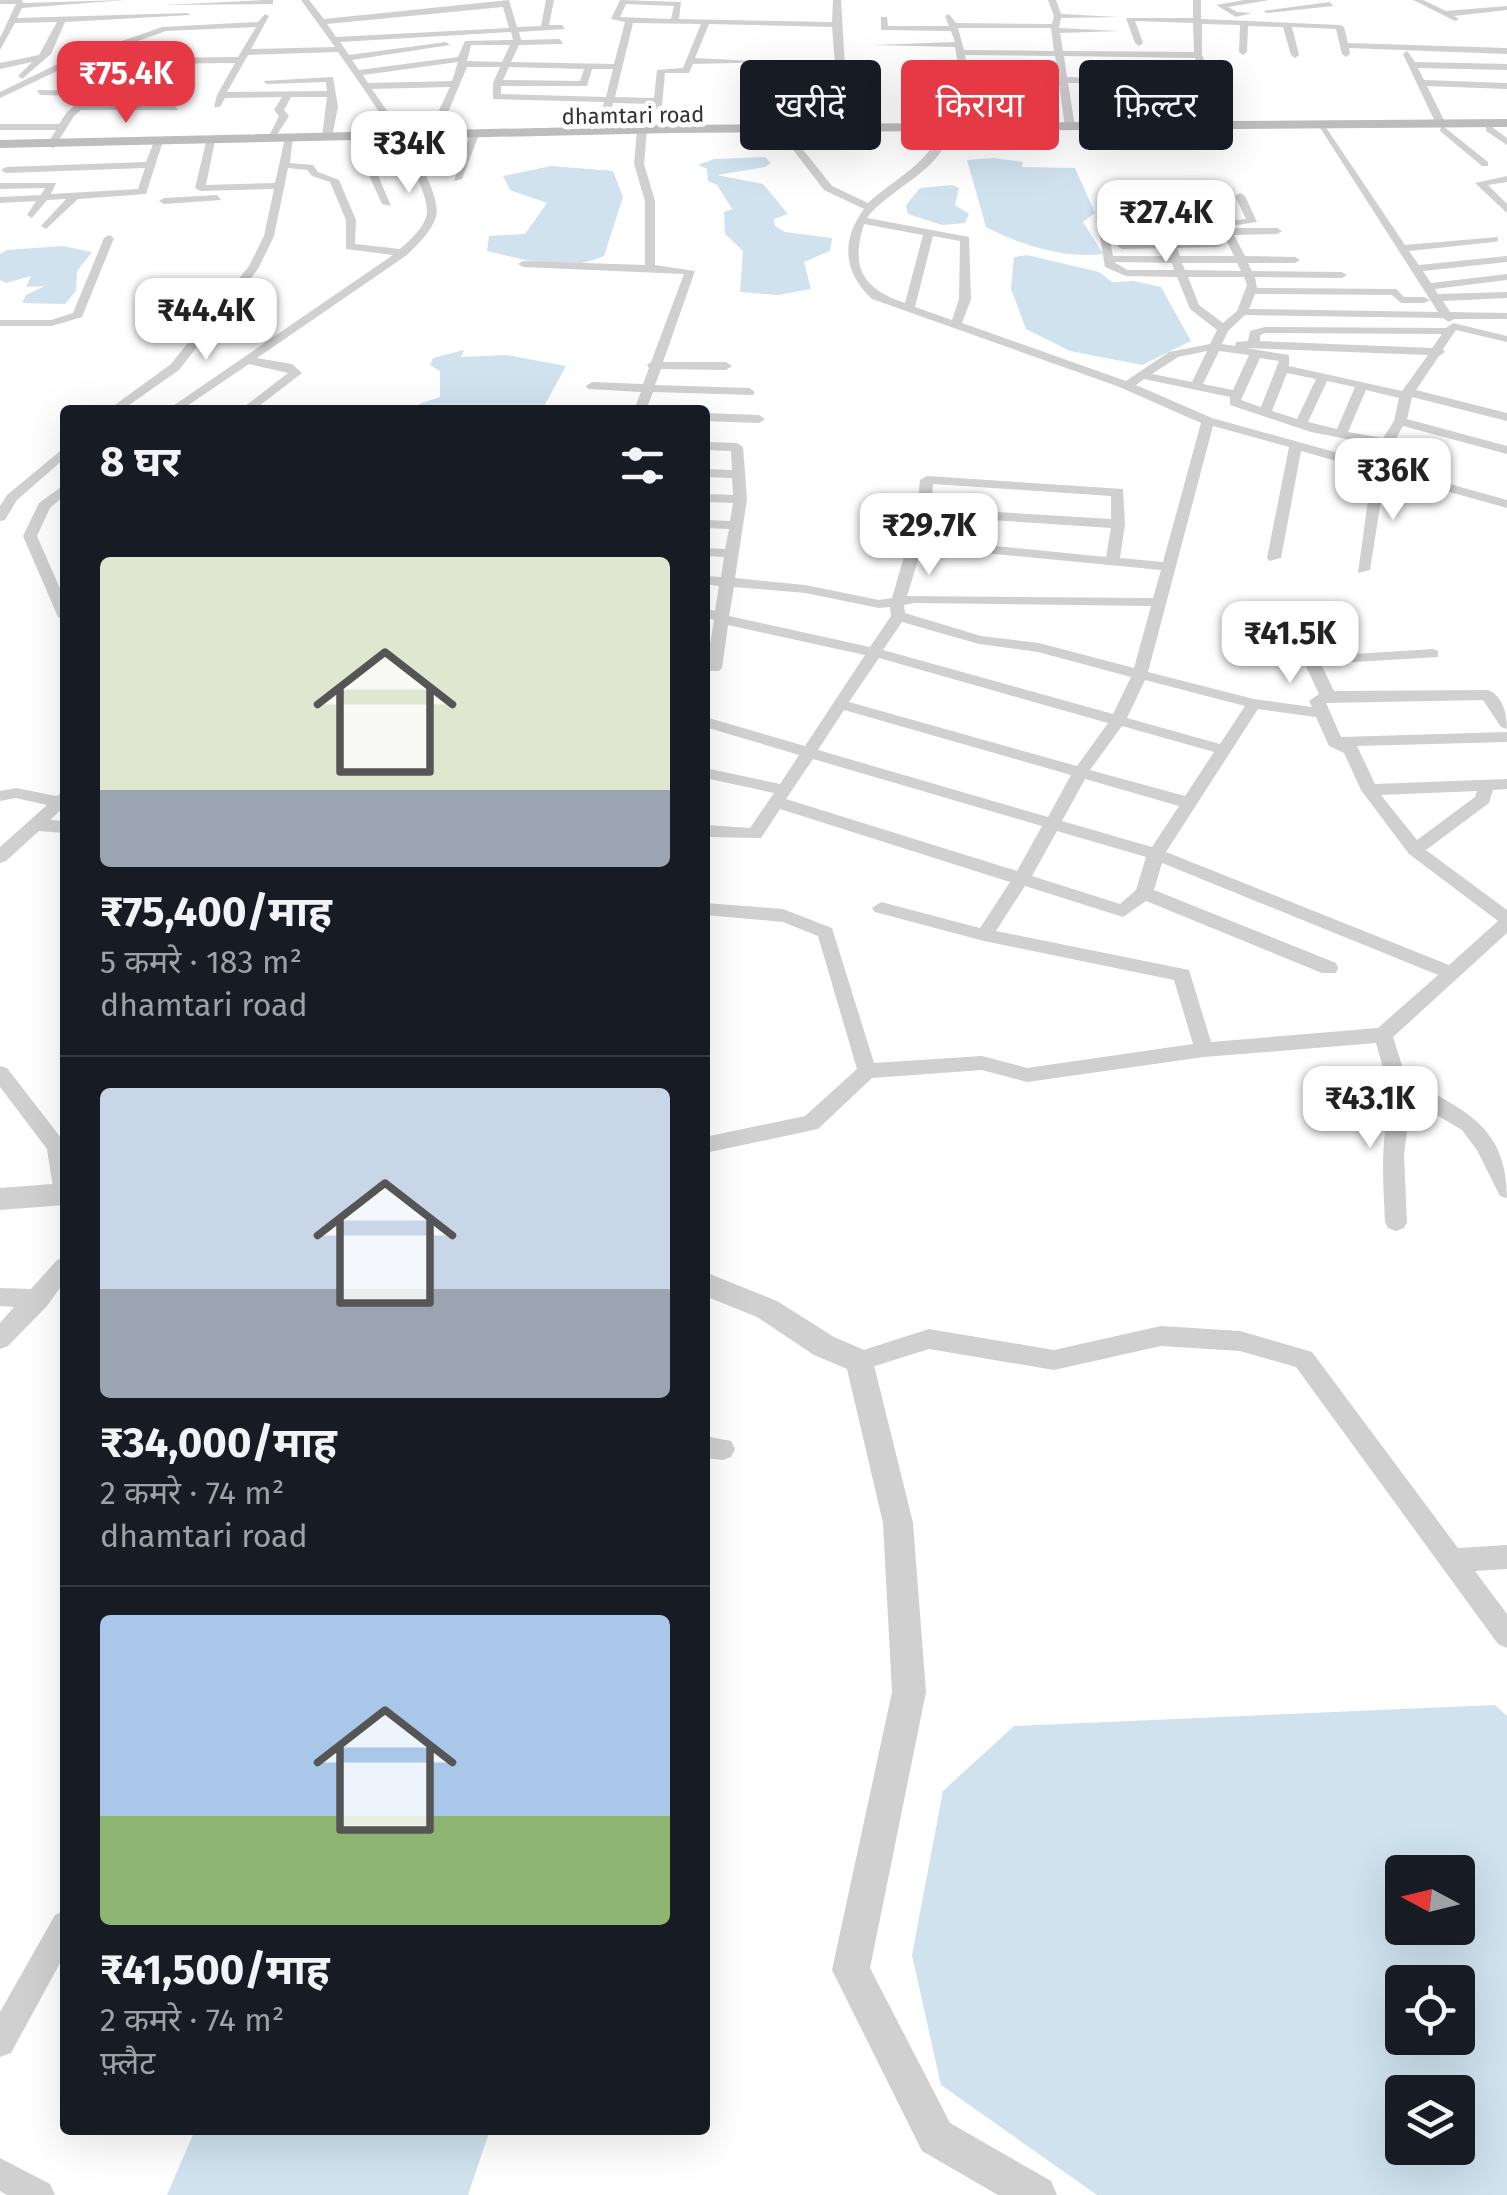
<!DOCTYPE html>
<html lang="hi">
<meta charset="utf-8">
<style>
body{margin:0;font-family:"Fira Sans","Noto Sans Devanagari",sans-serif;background:#20242c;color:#f1f3f6;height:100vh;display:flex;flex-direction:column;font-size:38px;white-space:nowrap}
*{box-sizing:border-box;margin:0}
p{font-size:32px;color:#9ea1a6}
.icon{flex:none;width:55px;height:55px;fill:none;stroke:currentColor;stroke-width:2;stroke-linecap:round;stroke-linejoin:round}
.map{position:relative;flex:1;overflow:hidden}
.side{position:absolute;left:60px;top:405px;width:650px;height:1730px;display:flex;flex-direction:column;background:#171b24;border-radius:10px;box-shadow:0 10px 40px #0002}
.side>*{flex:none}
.top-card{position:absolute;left:740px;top:60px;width:615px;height:90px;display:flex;gap:20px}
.needle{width:65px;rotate:277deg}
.buttons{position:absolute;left:1385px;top:1855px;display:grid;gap:20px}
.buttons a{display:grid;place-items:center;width:90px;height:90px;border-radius:10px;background:#171b24;box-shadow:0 10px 40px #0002;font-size:50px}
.price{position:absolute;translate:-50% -85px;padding:0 22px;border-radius:20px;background:#fff;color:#222;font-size:32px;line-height:65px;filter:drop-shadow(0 2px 5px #0008)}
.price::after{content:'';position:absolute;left:50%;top:60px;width:30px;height:22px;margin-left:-15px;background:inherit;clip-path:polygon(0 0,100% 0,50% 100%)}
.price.current{background:#e63946;color:#fff}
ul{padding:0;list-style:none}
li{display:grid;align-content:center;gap:20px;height:530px;padding:0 40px}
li+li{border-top:2px solid #363941}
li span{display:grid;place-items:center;height:310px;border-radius:10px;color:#555}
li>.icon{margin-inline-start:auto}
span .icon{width:180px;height:180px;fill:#fffc;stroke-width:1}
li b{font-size:42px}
h2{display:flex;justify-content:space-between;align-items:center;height:120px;padding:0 40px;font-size:42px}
.tag{padding:0 35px;border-radius:10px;background:#171b24;box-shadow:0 10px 40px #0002;font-size:35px;line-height:90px}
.tag.current{background:#e63946;color:#fff}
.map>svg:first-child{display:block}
</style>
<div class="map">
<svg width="1507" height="2195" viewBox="0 0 1507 2195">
<rect width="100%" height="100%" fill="#fff"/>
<path fill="#cfe2ee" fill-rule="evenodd" d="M765,157L771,163L765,167L717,175L763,184L788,214L774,219L775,226L785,232L832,238L830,251L804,262L811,289L778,295L740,292L743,251L725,234L724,212L732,209L717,185L708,181L707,169L698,165L714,159Z
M993,158L1023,162L1022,167L1075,168L1095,213L1083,222L1103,254C1065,259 1020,245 986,227L967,160Z
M551,166L613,171L623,197L604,256C566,273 526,260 487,251L489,236L525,234L547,203L510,190L503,176Z
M952,185L959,188L955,205L969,214L965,223L942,225L908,214L906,205L920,188Z
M63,246L92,252L77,271L76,291L65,304L22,303L26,295L45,286L26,287L31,276L6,283L0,280V254L7,250Z
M1027,255L1099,272L1112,282L1134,281L1161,287L1191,341L1142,365L1070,351L1026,329L1011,289L1014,257Z
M464,350L461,357L507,355L566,366L542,410H418L419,404L440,397V371L430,365L433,358Z
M1495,1705L1507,1716V2195H1097L941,2085L912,1955L943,1791L1014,1726ZM1402,1872H1458V1928H1402ZM1402,1982H1458V2038H1402ZM1402,2092H1458V2148H1402Z
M195,2130H490L468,2195H167Z"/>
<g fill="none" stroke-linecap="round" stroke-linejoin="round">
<path fill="#d0d0d0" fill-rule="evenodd" d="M0,0H22L23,3L126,0L22,8L17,18L187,13L191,15L65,22L51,54L22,79L18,76L32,62L0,69V63L39,55L57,22L15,23L0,50V38L16,4H0Z
M265,0H273V4L164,5Z
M301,0H309L324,19L509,0L517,27L541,26L546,0H554L549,25H562L565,29L519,32L521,40L560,39L563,44L519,45L511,62L614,64L625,22L611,19L620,0L681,2L679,19L832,22L833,0H841L847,99L862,114L867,129L859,131L853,115L838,100L832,27L709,24L695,58L775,62L693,64L689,73H665L660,129L655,132L650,129L653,104L613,103L607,130L602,133L597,130L604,102L493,99V83L500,67H467L449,110L444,113L439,110L450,87L372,89C388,113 444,188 436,217C431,232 418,244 407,255L257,358L292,364L302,373L254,410H240L288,373L249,364L181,410H167L393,255L346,249V220L330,182L312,176L307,170L288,168L274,236L258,269L179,370L122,410H108L171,364L249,266L264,236L274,189L200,191L195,188L207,138L215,140L206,185L275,183L285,138L293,136L290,163L313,165L318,172L339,180L356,220L355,244L400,249C411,239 426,227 427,211C428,177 359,82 338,52L248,55L227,92L327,91L326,82L267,84L263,81L333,77L338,107L332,137L327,140L322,137L327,97H291L284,110L289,116L273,141L268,138L279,116L274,110L282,97L225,98L220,107H214L217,95L235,63L137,64L87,104L175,105L178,110H81L74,116L54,148L46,146L56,130H0V124H59L67,112L86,96L40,95L37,90L92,91L151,43L158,45L143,58L238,57L256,27L166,31L68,66L0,98V92L62,62L162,27L258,22L265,14L269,16L251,49L335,47ZM626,4L674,6L671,19L620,17ZM503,7L509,28L336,37L327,24ZM633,23L701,24L683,68L657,70L654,98L615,97ZM511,32L513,40L465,41L458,57L359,70L352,60L450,45L446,42L349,55L340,42ZM471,45H510L502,62L467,61ZM458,62L452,81L368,83L363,75ZM509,67L584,69L580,81L503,80ZM592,69H613L606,97L501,94V86H587Z
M1048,0H1056L1061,14L1119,17L1061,18L1059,28L1120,31L1060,33L1063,51L1194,52L1193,23L1135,21L1143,43L1139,46L1135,43L1126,18H1193V0H1201V19L1340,25L1344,27L1348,43L1507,48V54L1349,48L1350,54L1346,57L1342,54L1336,29L1292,27L1299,55L1295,58L1291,55L1283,27L1248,26L1247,52L1243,55L1239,52L1240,25L1202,24V55L1218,90L1174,95L1186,128L1178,126L1164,93L1208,88L1195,58L1064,56L1067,77L1163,81L1159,84L1068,83L1075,127L1070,130L1065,127L1055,56L965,55L978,128L973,131L968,128L955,47L872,45L955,42L951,31L881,30V17H887L888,26H949L945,16L949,14L956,23L1052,24L1054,16ZM958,28H1051L1054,51L964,50Z
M1244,0H1269L1228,7L1237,12L1252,13L1236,17L1216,5Z
M1413,0H1423L1446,11L1507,6V10L1454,16L1459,19L1455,21Z
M1330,2L1333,6L1267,13L1263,11Z
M1407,51L1415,62L1507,64V70L1418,68L1424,80L1507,83V89L1427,86L1446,124L1443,126L1488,162V166H1482L1440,131L1441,127L1436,124L1403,54Z
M1317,123H1323L1405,245L1498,237V241L1494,242L1409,251L1419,265L1507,256V262L1423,271L1431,283L1507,274V280L1435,289L1438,294L1507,292V298L1443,301L1450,312L1507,313V319H1454L1449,322L1443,318L1245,315L1228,331L1222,344L1235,346L1236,342L1248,341L1250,331L1265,327L1446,328L1453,323L1507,336V342L1456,330L1443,349L1445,352L1439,356L1416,390L1507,413V421L1412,397L1407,419L1507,446V454L1403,426L1392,446L1387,447L1311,432L1230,405V397L1144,379L1136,385L1212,418L1507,500V508L1385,474L1370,570L1358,573L1372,471L1301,451L1281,558L1269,561L1267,558L1289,447L1213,426L1148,672L1254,699L1312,707L1309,701L1319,694L1303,660L1306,657L1433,649L1438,651V657L1321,664L1334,691L1488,690C1503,696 1507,714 1507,729L1501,727L1483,700L1326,703L1341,737L1507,732V742L1357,746L1375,784L1507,779V789L1493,790L1489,803L1426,850L1507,910V933L1393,1037L1406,1078C1462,1110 1507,1124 1507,1198L1500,1196L1477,1150L1462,1130L1411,1100L1404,1155L1407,1222L1404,1228L1396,1231L1388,1228L1385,1222C1383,1177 1379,1133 1395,1090L1387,1082L1376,1043L1204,1057L1027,1082L982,1070L872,1078L818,1129L705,1153V1137L805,1116L857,1069L818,936L783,922L705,915V903L783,909L832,928L874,1063L982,1056L1027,1068L1193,1044L1174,980L984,941L875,912L872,908L881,902L980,928L1010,882L780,809L761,838L705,837V825L750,828L774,793L705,778V768L780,784L799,755L705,727V717L805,746L865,655L728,625L722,668L719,671H709L706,668L714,620L705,617V608L715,611L719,586L705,584V576L721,577L724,557L705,556V548L725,549L729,529L705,528V520L730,521L733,503L705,502V494L733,495L732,478L705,477V469L732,470L731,451L705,450V442L737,443L743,447L747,499L735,578L805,585L879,600L892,598L917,512L920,480L927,476L1123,489L1125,524L1120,558L1163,562L1201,423L1117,386L872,299C843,272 841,240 864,209L824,190L777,129L785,127L832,186L868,203C898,176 928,165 943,126H949C949,168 890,187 867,218L969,237L971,299L962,323L1126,381L1169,352L1210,344L1217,330L1190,309L1177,277L1126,276L1105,267L1099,231L1159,229L1155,219L1101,220L1096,217L1101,214L1214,213L1204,192L1209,189L1214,192L1228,221L1246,219L1235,196L1240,193L1245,196L1257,222L1230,226L1231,228H1277L1282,231L1277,234L1234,235L1245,256L1295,257L1300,260L1295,263H1248L1252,271L1342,272L1347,275L1342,278L1255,277L1257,288L1396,289L1404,297H1424L1430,300L1424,303H1401L1392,295L1255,294L1249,309L1438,312ZM1165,219H1217L1221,229H1169ZM864,224L923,235L905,303C863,289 850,268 864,224ZM1161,235L1164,242L1122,243L1117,246L1122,249L1166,248L1169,256H1113L1109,236ZM1172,235H1224L1234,256H1180L1177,248L1218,247L1223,244L1218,241L1174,242ZM933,236L960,241L959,299L952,320L915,307ZM1114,262L1172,263L1174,270H1127ZM1182,263H1237L1241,271L1185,270ZM1188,277H1244L1247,285L1237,311L1223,323L1199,305ZM1265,333L1442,334L1432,348L1260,341V335ZM1246,348L1428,355L1402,391L1289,366V355ZM1207,351L1192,382L1152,374L1178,357ZM1219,351L1249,355L1233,390L1203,384ZM1260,358L1279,361L1261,407L1241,400ZM1287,373L1316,379L1297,419L1272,411ZM1327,381L1355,387L1337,429L1308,422ZM1366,390L1399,398L1394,421L1383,438L1348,432ZM933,484L1111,496V519L931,508ZM930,516L1111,528L1106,557L924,539ZM922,547L1161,570L1153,598L907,596ZM734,587L805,593L879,608L890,607L891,616L870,647L729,616ZM915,603L1151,606L1134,668L1039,643L981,636L905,613L904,605ZM902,622L979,644L1038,652L1131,677L1113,714L883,650ZM879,658L1108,723L1077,766L849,702ZM1145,680L1245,706L1220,744L1127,718ZM1258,709L1316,717L1329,746L1344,753L1361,790L1409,854L1498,921L1449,965L1166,852ZM844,710L1071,775L1048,817L818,750ZM1122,726L1214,752L1185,796L1090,770ZM813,759L1042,826L1017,871L786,799ZM1085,779L1179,806L1152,847L1062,821ZM1477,791L1475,797L1417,840L1381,795ZM1057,831L1146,857L1136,890L1120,904L1032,876ZM1162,863L1438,975L1378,1028L1211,1042L1189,970L996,931L1025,886L1123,917L1146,901L1322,973H1336L1338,968L1336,963L1154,890Z
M642,127L647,130L644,164L655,201V265L695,271L663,362H726L732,366L726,370L661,369L655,385L749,388L755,392L753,395L653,392L646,410H634L641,392L588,389L586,386L592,382L643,384L649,368L647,365L651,362L684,274L523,267L518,264L523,261L645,265V201L634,164L637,130Z
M1486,127H1492L1507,138V145L1486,131Z
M470,135L478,137L462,179L454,181Z
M358,137L363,140L391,206L382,204L353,140Z
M155,139L163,141L146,194L78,199L46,229L41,226L66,199L47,200L32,218L27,215L36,201L0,203V197L41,195L45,188L0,189V183H56L51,194L138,189L145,168L6,173L1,170L6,167L146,162Z
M1507,176V182L1488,185L1507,204V213L1475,183Z
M217,195L221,200L164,204L159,201L164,198Z
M109,235L114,238L82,317L52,326H0V320H51L73,313L104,238Z
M705,413L759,415L765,419L759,423L705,421Z
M65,447V458L17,500L5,520L0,521V506L7,495Z
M65,484V495L50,508L37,536L65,600V621L58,617L23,536L39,503Z
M16,788L56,796L65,792V806L50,820L65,821V833L39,831L6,861L0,863V847L47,805L16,798L0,801V791Z
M0,1066L7,1068L65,1143V1202L58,1200L54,1194L47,1149L0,1087Z
M65,1257V1281L47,1306L8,1346L0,1349V1323L14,1307L0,1306V1288L31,1289L57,1260Z
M1161,1326L1240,1331L1312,1352L1458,1548L1507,1545V1569L1475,1571L1507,1614V1648L1498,1644L1296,1367L1240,1351L1161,1346L1054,1370L929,1349L859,1371L851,1368L848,1361L851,1354L929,1329L1054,1350Z
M705,1436L731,1441L735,1449L731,1457L723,1460L705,1458Z
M65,1910V1954L11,2053L0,2057V2012L55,1915Z
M0,2158L50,2184L55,2195H7L0,2191Z"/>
<path fill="#d0d0d0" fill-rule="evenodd" d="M65,1183V1205L0,1210V1188Z
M705,1272L777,1301L834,1337L869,1352L873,1361L913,1523L926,1692L870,1968L950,2123L1051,2181L1057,2195H998L922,2151L832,1970L892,1692L883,1523L847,1369L814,1355L757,1317L705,1296Z"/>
<path fill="#bdbdbd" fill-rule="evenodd" d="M1507,119V127L672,133L0,148V140L672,125Z"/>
</g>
<g text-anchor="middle" stroke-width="10" stroke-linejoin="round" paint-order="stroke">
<g font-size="22" fill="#333" stroke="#fff">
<text transform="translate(633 115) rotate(-1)" y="8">dhamtari road</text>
</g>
</g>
</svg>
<div class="buttons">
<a><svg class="needle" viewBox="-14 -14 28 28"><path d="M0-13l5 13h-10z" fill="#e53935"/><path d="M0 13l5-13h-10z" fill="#9ea1a6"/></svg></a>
<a><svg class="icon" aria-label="locate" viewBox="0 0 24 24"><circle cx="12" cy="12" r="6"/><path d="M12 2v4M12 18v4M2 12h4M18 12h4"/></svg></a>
<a><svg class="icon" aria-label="layers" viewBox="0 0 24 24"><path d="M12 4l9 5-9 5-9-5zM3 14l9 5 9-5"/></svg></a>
</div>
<b class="price current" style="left:126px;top:126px">₹75.4K</b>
<b class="price" style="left:409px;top:196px">₹34K</b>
<b class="price" style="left:1166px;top:265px">₹27.4K</b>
<b class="price" style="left:206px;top:363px">₹44.4K</b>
<b class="price" style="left:1393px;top:523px">₹36K</b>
<b class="price" style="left:929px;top:578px">₹29.7K</b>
<b class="price" style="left:1290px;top:686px">₹41.5K</b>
<b class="price" style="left:1370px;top:1151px">₹43.1K</b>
<div class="top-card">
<a class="tag">खरीदें</a>
<a class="tag current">किराया</a>
<a class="tag">फ़िल्टर</a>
</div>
<section class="side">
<h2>8 घर<svg class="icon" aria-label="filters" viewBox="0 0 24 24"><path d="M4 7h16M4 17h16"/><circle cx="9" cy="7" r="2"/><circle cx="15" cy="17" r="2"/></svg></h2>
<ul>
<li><span style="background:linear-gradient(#dfe7d0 75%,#9aa5b1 0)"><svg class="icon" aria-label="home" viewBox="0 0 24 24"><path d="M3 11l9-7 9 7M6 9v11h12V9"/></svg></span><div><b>₹75,400/माह</b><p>5 कमरे · 183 m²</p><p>dhamtari road</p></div></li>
<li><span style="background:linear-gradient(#c9d6e8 65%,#9aa5b1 0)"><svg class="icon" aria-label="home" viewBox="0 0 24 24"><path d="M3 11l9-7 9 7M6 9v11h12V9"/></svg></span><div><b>₹34,000/माह</b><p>2 कमरे · 74 m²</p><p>dhamtari road</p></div></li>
<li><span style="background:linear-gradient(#a9c7e8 65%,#8fb573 0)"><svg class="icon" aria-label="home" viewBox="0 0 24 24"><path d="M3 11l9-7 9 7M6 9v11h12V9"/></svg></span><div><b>₹41,500/माह</b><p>2 कमरे · 74 m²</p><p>फ़्लैट</p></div></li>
</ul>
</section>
</div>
